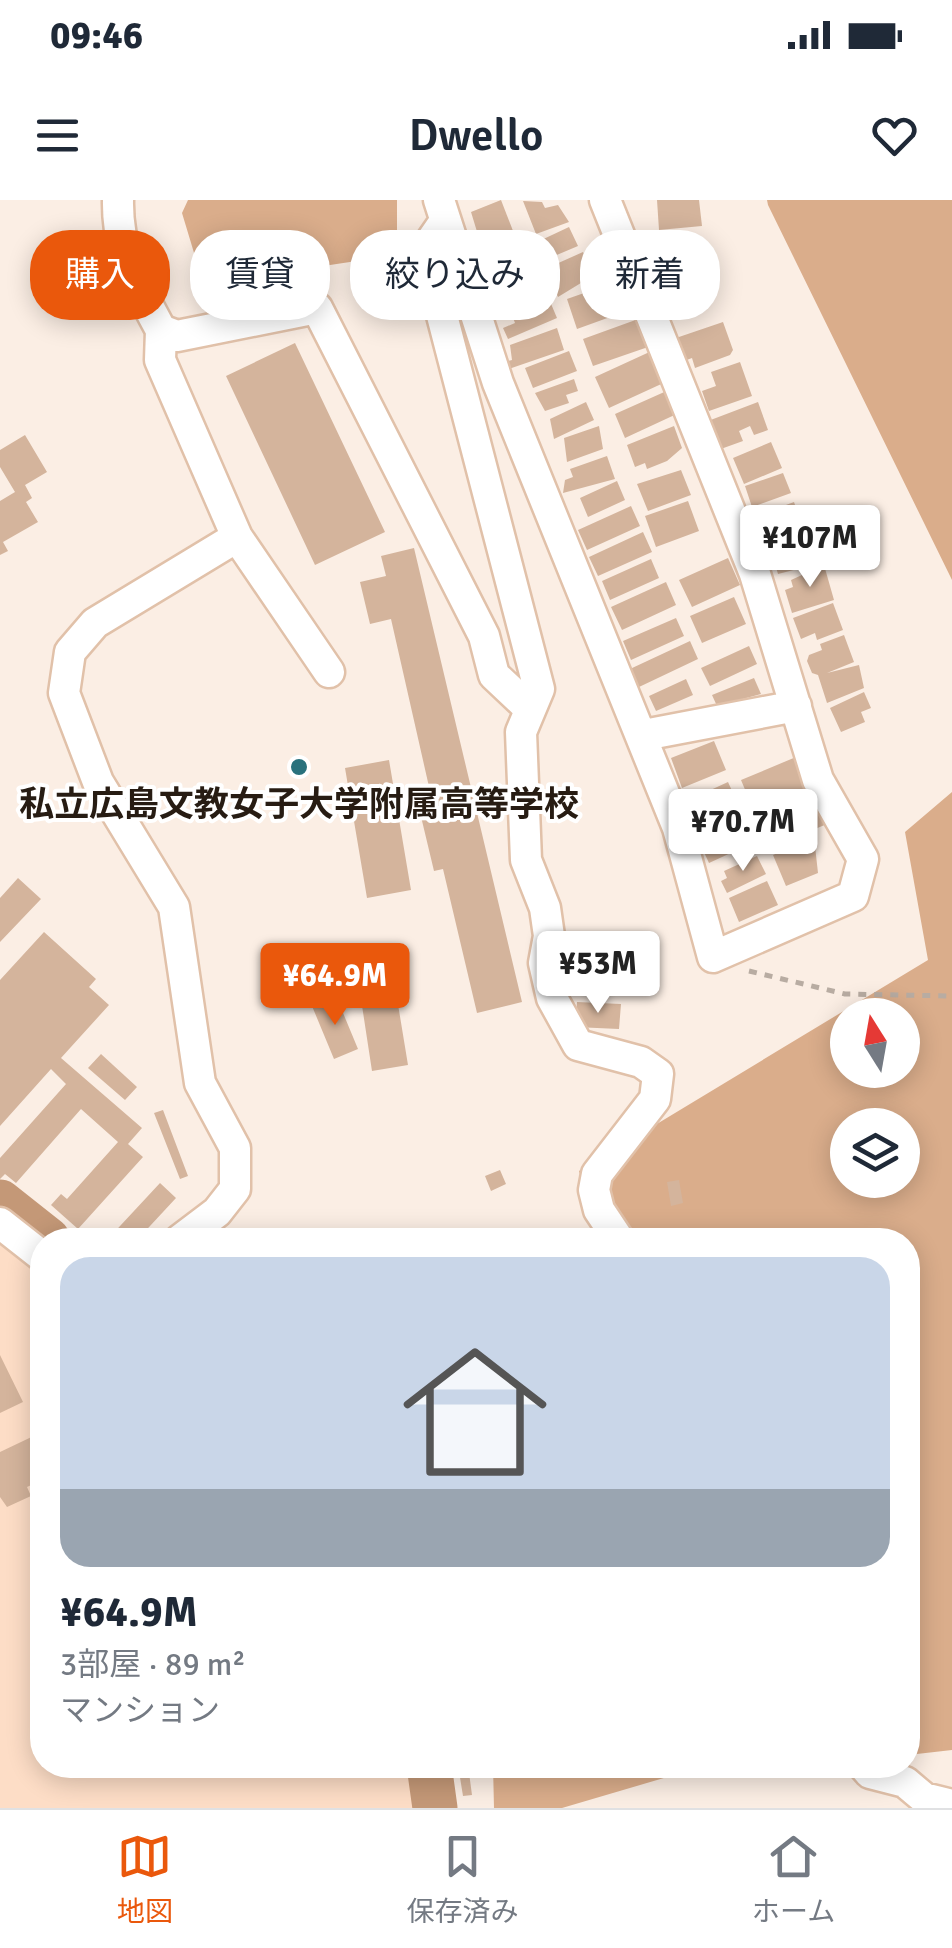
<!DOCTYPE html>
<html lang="ja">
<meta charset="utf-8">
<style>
body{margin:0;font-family:Signika,"Noto Sans JP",sans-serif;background:#f2f2f3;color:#1f2937;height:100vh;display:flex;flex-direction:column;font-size:38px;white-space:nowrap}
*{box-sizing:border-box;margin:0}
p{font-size:32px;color:#747a83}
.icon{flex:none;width:55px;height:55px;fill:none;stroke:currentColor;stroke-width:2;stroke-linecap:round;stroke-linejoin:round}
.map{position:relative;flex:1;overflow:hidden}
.details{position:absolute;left:30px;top:1028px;width:890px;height:550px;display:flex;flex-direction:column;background:#fff;border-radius:40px;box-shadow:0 5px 25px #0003}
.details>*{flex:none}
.banner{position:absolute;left:30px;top:30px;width:892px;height:90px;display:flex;gap:20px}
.needle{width:65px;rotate:349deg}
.tools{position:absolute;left:830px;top:798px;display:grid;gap:20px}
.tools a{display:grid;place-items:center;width:90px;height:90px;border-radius:50%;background:#fff;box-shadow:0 5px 25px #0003;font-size:50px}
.price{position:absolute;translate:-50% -85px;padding:0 22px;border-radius:10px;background:#fff;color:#222;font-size:32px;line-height:65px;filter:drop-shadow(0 2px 5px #0008)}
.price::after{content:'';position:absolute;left:50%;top:60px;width:30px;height:22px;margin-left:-15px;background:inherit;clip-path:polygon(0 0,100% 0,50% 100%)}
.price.selected{background:#ea580c;color:#fff}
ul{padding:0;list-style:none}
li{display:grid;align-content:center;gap:20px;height:530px;padding:0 30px}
li span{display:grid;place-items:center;height:310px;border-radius:30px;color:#555}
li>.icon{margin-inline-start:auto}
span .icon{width:180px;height:180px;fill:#fffc;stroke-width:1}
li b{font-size:42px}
.pill{padding:0 35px;border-radius:40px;background:#fff;box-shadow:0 5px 25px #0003;font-size:35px;line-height:90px}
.pill.selected{background:#ea580c;color:#fff}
.status{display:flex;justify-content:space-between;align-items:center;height:70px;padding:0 50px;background:#fff;direction:ltr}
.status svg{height:28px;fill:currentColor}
header{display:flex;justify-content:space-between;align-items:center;height:130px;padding:0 30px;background:#fff;font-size:45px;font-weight:600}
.dock{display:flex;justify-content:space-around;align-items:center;height:140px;border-top:2px solid #e0e1e3;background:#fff;font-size:28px;color:#747a83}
.dock a{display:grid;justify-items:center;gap:5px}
.dock .selected{color:#ea580c}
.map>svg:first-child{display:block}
</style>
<div class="status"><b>09:46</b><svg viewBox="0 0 49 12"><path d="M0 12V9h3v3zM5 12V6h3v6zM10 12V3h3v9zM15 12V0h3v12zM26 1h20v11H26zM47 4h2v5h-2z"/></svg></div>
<header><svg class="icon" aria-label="menu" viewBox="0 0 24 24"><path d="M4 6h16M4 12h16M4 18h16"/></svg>Dwello<svg class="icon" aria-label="heart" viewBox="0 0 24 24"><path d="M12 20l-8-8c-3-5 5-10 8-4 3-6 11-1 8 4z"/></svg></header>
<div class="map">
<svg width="952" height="1608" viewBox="0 0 952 1608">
<rect width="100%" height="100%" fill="#fbeee4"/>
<path fill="#fdddc6" d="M0,1036L42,1071V1565H420L429,1608H0Z"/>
<path fill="#daad8b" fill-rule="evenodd" d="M188,0H397V38L383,57L230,80L198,66L182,13Z
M767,0H952V380L768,5Z
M952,592V1550L908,1555V1040H600L579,971L928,760L905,632ZM848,815H902V870H848ZM848,925H902V980H848Z
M493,1565H789L691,1570L562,1608H494Z"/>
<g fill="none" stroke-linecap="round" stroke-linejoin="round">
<path stroke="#c49877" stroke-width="45" d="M0,1002L48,1040
M429,1565L435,1608"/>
</g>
<path fill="#d4b49c" d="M501,0L515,36L496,48L495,44L482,48L471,12Z
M657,0H699L702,26L659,30Z
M523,1L542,2L545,8L558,5L569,22L536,34Z
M569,27L578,46L552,57L549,49L540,54L535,43Z
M682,34L693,76L675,83L672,73L659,79L652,62L643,66L637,47Z
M521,50L524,71L494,84L488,70L493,68L491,63Z
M583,52L594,75L558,97L545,69Z
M538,74L543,96L516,107L514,102L506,105L499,89Z
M624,79L635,108L577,129L567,99Z
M496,89L504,111L487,118L478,95Z
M549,99L557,118L508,139L503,128L515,123L512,115Z
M641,118L651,146L593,166L583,139Z
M723,122L733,150L730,155L695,168L692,158L684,161L676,138Z
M557,128L564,150L506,170L504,162L512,160L510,145Z
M295,143L385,332L315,365L226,176Z
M656,149L670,180L609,208L595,177Z
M569,151L577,171L533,188L525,168Z
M740,162L752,196L709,211L702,191L716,186L711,172Z
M574,179L578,191L566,195L569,203L545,211L535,193Z
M671,189L681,212L625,238L615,214Z
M586,202L594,220L554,239L550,219Z
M758,202L768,230L754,235L750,226L739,231L743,241L718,250L708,221Z
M599,226L603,249L567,262L564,238Z
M674,226L682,248L667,261L647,269L645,263L635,267L627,245Z
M25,235L47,272L25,285L32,298L26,302L38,322L3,342L8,351L0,355V301L15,292L0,267V250Z
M771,242L782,268L744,284L733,258Z
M607,256L615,279L563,293L565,280L573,277L570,269Z
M681,270L691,295L648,311L637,284Z
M783,273L791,293L752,307L745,286Z
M617,281L625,300L588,317L580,298Z
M688,301L699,331L656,347L645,316Z
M794,302L804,331L767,344L760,326L770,322L767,312Z
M631,306L640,326L587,350L578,330Z
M643,332L652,352L598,376L589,357Z
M817,334L824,356L821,363L778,374L770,347Z
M414,348L522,802L477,813L443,669L434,671L418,604L432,600L391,419L370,424L360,382L386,376L381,356Z
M728,358L740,385L692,407L679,380Z
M651,359L659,378L610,400L602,381Z
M824,365L834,400L792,413L785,390L793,387L791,380Z
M666,382L676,405L622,430L611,407Z
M734,397L746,424L702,443L690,416Z
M833,403L843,430L817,440L815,433L801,439L793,418Z
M676,418L684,436L631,460L623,441Z
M844,435L854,462L827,473L859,465L864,488L827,503L818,475L812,473L807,461L809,455L822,450L820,444Z
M690,441L698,459L639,487L630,469Z
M749,446L757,464L710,486L701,468Z
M754,478L761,494L717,506L712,495Z
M686,479L693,495L656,511L649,496Z
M864,492L871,508L861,512L865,522L841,532L830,508Z
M714,541L726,570L682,588L671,558Z
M796,557L809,588L754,611L741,580Z
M389,560L411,690L367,698L345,568Z
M728,582L739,606L691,627L680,604Z
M817,600L827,624L772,647L762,622Z
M747,613L759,640L709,663L696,635Z
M814,637L818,673L786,686L773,655Z
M757,656L766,674L727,693L721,681L727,678L724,671Z
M18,678L41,699L0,742V698Z
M767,681L778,705L739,722L729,698Z
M44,732L96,779L89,787L109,805L61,858L142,928L128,944L143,957L78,1029L51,1005L61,994L67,999L118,942L81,909L16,983L5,974L0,979V958L66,884L51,869L0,926V780Z
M394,780L408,865L372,871L359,786Z
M336,796L358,849L334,859L312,806Z
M577,802L621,804L619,829L575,827Z
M101,854L137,887L125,900L88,868Z
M163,910L188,976L180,979L154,913Z
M500,970L506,984L491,991L485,976Z
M679,980L683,1003L671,1006L667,982Z
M160,983L176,998L137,1040H107Z
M0,1155L23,1202L0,1213Z
M42,1232V1280L27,1287L31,1296L7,1307L0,1297V1252Z
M458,1565H468L472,1595L463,1596Z"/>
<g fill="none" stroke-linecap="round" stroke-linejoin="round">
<defs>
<path id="minor" d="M118,0C117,51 137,86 161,130L177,136L317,108L484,436L494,475L529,508
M439,0L498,183L678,628L713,757L853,696L863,659L818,580L755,374L605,0
M445,21L425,50L539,489L521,532L526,660L545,708L549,736L544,763L552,798L578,845L641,862L658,874L655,899L597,974L594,990L599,1010L619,1040
M161,130L160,160L237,337L329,472
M644,535L796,506
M0,1023L42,1056
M180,1040L217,1012L235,989V948L200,883L174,707L98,582L64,493L70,452L95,423L237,337
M863,1565L870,1573L905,1582L924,1598L952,1605"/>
</defs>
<use href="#minor" stroke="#e1c1a9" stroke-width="35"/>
<path stroke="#b8aca2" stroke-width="5" stroke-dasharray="8 8" stroke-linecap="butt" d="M749,771L845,794L952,796"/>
<use href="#minor" stroke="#fff" stroke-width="30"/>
</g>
<circle fill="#29717c" stroke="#fff" stroke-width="4" cx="299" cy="567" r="10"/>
<g text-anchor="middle" stroke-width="8" stroke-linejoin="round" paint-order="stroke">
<g font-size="35" font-weight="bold" fill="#271c13" stroke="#fff">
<text x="299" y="616">私立広島文教女子大学附属高等学校</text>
</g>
</g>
</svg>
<div class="tools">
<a><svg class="needle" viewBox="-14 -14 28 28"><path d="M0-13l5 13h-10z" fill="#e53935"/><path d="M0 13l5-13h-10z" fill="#747a83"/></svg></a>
<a><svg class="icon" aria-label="layers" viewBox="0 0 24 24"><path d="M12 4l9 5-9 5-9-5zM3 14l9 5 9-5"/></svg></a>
</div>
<b class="price" style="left:810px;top:390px">¥107M</b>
<b class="price" style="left:743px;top:674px">¥70.7M</b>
<b class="price" style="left:598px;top:816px">¥53M</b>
<b class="price selected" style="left:335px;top:828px">¥64.9M</b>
<div class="banner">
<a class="pill selected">購入</a>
<a class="pill">賃貸</a>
<a class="pill">絞り込み</a>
<a class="pill">新着</a>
</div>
<section class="details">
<ul>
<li><span style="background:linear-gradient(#c9d6e8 75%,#9aa5b1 0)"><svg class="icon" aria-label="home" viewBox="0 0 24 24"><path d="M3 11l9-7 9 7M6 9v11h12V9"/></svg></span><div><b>¥64.9M</b><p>3部屋 · 89 m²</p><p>マンション</p></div></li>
</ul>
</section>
</div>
<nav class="dock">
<a class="selected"><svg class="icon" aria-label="map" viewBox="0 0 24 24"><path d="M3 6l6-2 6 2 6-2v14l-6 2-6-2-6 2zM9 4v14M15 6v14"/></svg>地図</a>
<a><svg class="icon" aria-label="saved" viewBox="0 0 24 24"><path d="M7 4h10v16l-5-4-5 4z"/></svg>保存済み</a>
<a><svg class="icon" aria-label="home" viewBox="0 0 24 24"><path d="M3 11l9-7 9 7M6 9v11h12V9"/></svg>ホーム</a>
</nav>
